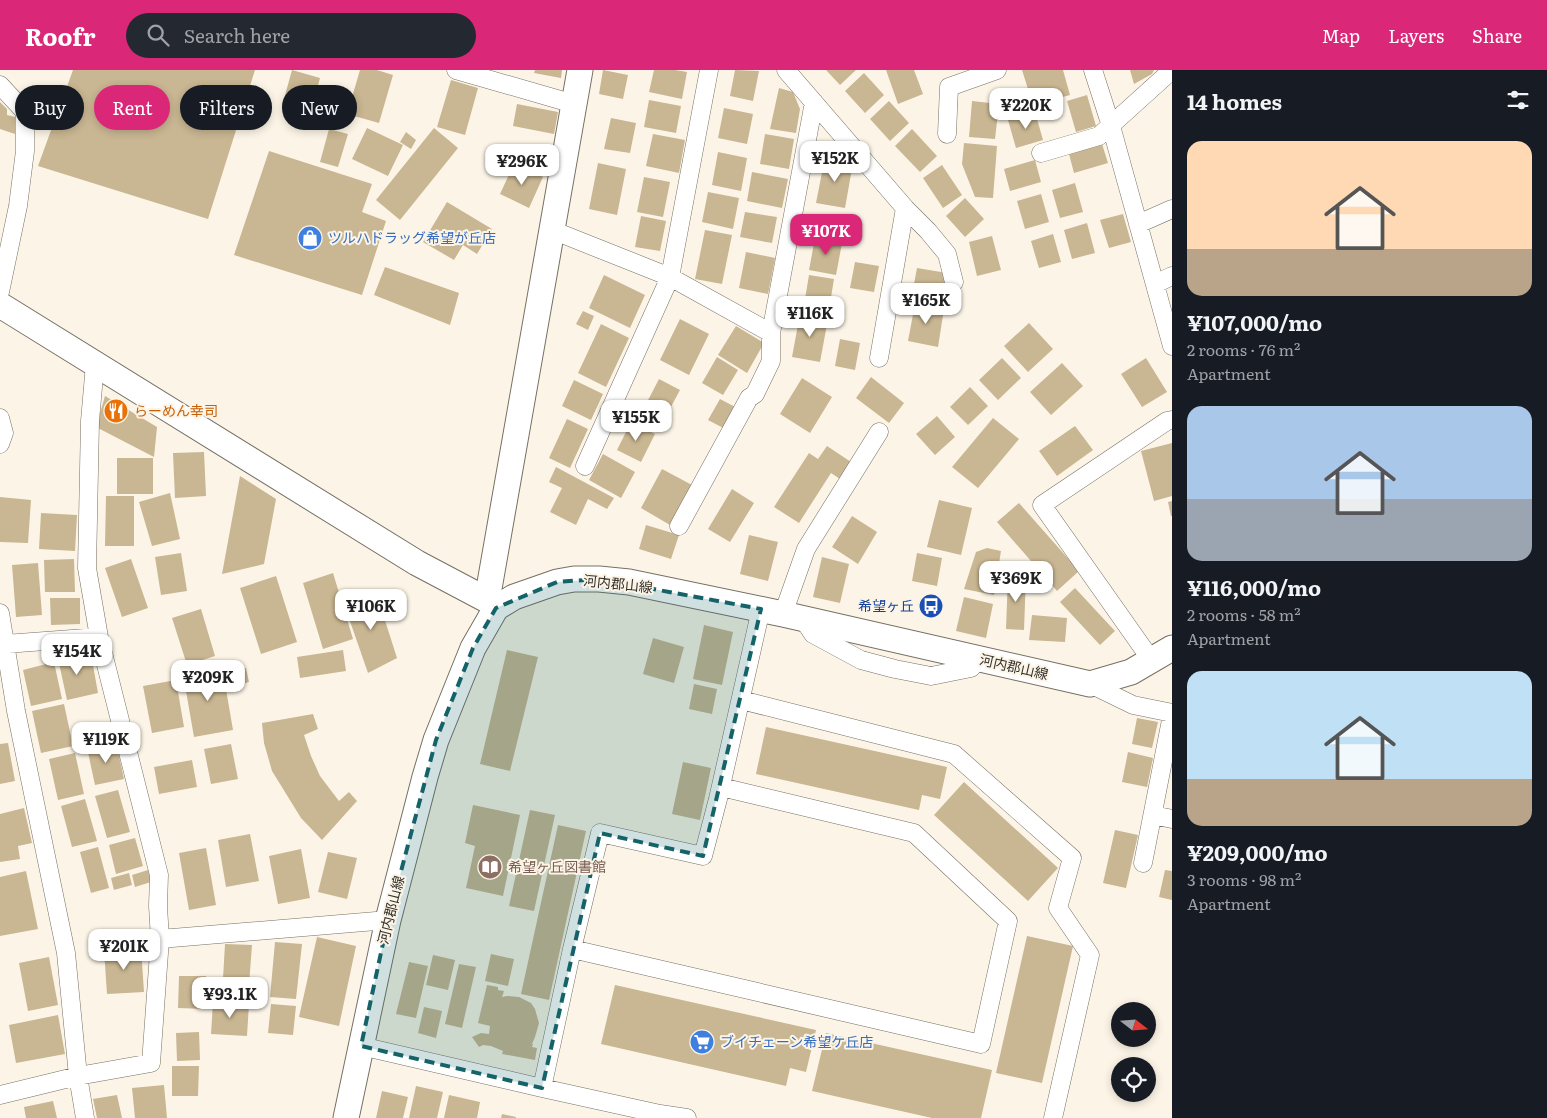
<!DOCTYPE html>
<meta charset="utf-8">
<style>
body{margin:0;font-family:Literata,"Noto Sans JP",serif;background:#242831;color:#f1f3f6;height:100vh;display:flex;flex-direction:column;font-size:19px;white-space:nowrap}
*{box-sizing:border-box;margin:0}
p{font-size:16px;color:#9ea1a6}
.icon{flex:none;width:28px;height:28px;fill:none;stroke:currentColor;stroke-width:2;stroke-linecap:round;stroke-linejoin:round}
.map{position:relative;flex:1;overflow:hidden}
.side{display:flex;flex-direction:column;background:#171b24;width:375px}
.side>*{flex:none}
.guide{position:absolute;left:15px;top:15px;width:475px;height:45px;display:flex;gap:10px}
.needle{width:32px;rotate:107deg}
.tools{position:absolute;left:1111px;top:932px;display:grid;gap:10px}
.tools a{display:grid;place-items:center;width:45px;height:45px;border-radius:50%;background:#171b24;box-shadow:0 2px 8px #0003;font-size:25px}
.price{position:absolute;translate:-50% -42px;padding:0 11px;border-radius:10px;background:#fff;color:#222;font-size:16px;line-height:32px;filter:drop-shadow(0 1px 2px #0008)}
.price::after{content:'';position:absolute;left:50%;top:30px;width:15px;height:11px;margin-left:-8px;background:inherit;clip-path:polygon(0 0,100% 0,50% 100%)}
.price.active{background:#db2777;color:#fff}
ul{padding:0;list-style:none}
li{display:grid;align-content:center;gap:10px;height:265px;padding:0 15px}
li span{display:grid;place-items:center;height:155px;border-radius:15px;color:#555}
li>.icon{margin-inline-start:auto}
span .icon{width:90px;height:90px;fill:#fffc;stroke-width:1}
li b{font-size:21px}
h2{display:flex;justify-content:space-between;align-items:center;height:60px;padding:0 15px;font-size:21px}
.chip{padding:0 18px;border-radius:22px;background:#171b24;box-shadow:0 2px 8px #0003;font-size:18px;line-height:45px}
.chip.active{background:#db2777;color:#fff}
header{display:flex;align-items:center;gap:30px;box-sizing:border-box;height:70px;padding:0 25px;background:#db2777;color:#fff}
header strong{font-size:24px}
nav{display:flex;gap:28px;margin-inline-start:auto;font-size:18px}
.search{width:350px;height:45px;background:#242831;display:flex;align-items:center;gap:12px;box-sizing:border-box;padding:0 18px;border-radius:28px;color:#9ea1a6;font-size:19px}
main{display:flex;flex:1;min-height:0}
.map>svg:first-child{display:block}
</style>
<header>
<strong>Roofr</strong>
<div class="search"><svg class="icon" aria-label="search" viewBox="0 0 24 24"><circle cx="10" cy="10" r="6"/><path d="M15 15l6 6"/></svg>Search here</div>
<nav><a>Map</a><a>Layers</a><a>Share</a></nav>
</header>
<main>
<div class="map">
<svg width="1172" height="1048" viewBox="0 0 1172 1048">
<rect width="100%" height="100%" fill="#fcf5e7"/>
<path fill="#c9b692" d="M73,0H255L208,149L38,96Z
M292,0L320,8L312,37L284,29Z
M360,0H377L393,5L379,53L347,44Z
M535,0H562L561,8L534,3Z
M603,0L628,5L623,29L599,24Z
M654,0H675L687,2L682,29L649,22Z
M735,0L759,1L753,31L730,26Z
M826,0H856L840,15Z
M886,0H914L923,24L898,34Z
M1022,0H1063L1070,25L1033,35Z
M1130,0H1154L1152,4L1134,14Z
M864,3L884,25L865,43L845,21Z
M451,10L478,18L465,65L437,57Z
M779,18L793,22L800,39L796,63L770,59Z
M1087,25L1096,56L1076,62L1067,31Z
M649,30L681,36L676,63L644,57Z
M889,31L909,53L890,71L870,49Z
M972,31L999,34L995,69L969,67Z
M0,32L7,39V45L15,47V64L0,59Z
M517,34L558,42L554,64L513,56Z
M724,38L753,44L747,74L718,68Z
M1035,42L1043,70L1016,78L1008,50Z
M611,48L636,53L630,83L604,79Z
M367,58L403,75L388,106L352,89Z
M434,58L458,78L400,150L376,130Z
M329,59L348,64L338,97L320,92Z
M912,59L937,86L920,102L895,76Z
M406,62L416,70L411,79L400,72Z
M653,64L685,70L679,103L646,96Z
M765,64L794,69L789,99L760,94Z
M964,73L997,76L993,128L975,127L962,94Z
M1102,74L1108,93L1074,103L1069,84Z
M269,81L372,114L362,142L386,151L362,225L234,185Z
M718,82L747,88L741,121L712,115Z
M825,87L853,93L845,138L816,133Z
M1035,90L1041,112L1010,121L1004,99Z
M598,93L626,99L617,145L589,139Z
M514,94L543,107L529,138L500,124Z
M942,95L962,125L943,138L923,108Z
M752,102L788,109L782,138L747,131Z
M644,107L670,112L663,147L637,142Z
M1075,113L1083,142L1060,148L1052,120Z
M708,122L739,128L733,159L702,152Z
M1041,124L1049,152L1025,159L1017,131Z
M965,128L984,149L965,167L946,146Z
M447,132L492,159L477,184L463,175L454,190L423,172Z
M745,142L777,147L772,173L740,167Z
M1123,144L1131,172L1109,178L1100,150Z
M641,146L666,151L660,181L635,177Z
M1087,153L1095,183L1072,189L1064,160Z
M705,160L732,165L722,214L695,209Z
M1053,164L1061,192L1039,198L1031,171Z
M992,166L1001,200L977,206L969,172Z
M815,168L842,173L836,205L809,200Z
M746,182L775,188L768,224L739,218Z
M855,192L879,196L874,222L850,218Z
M385,197L459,223L450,255L374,225Z
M917,198L947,203L941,236L911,230Z
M604,205L645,225L630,258L589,238Z
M809,205L834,209L828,246L803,241Z
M915,234L944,239L938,277L908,271Z
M583,241L594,246L588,260L576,254Z
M800,244L828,249L820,292L792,287Z
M680,249L709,264L689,305L660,290Z
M1029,253L1053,279L1028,302L1004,276Z
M601,254L629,268L606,317L578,303Z
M736,256L764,273L747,303L718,285Z
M840,269L860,273L855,300L835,296Z
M717,287L738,300L723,325L702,313Z
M1002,288L1021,308L998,330L979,310Z
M1146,288L1167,322L1142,337L1121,304Z
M1062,293L1083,316L1051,345L1030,322Z
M871,307L904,333L889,353L856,328Z
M802,308L832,327L810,363L780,344Z
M659,309L680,320L666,346L645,336Z
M574,310L603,324L591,350L562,336Z
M970,317L988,336L968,355L950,337Z
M105,326L157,357L154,387L96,357Z
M720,329L739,339L727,360L708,350Z
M937,346L955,367L935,385L916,364Z
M993,348L1019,369L978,418L952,397Z
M567,349L588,359L570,398L549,388Z
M631,352L655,364L641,392L617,380Z
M1075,356L1093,380L1057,406L1039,381Z
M1172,373V426L1154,431L1141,381Z
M827,376L851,392L840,409L831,403L799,453L774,437L809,383L818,389Z
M204,382L206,426L175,428L173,383Z
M603,384L635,402L621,428L589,410Z
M117,388H153V424H117Z
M556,397L614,428L607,439L588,429L576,455L550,442L562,418L549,412Z
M662,399L692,415L670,455L641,438Z
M240,406L276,429L264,494L222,504Z
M732,419L754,433L730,472L708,459Z
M170,423L180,469L152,476L139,432Z
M106,426H134V476H105Z
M0,427L31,430L28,473L0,472Z
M939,430L972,438L961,485L927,477Z
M1172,431V446H1171L1168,432Z
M1019,433L1079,501L1057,521L997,452Z
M41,443L77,445L75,481L39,479Z
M852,446L877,462L858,494L832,477Z
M646,455L679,465L671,489L639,479Z
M749,465L778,472L768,511L740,504Z
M987,478L1001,481L994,525L964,519L976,482Z
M181,483L187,521L161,525L155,487Z
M917,483L942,488L937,516L912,511Z
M822,487L849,494L840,533L813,527Z
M74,489L75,522H45L44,490Z
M131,489L148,538L122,547L105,498Z
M38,493L42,545L16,547L12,495Z
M333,503L353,569L323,579L303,513Z
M1008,505L1026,506L1024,560L1006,559Z
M276,506L297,572L261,584L240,518Z
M1075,518L1115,561L1100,575L1060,532Z
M375,519L397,588L368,603L344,534Z
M964,527L993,534L986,568L956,561Z
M50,528H80V554L51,555Z
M201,539L215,586L187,595L172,548Z
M1032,545L1067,548L1065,572L1029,570Z
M704,555L733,562L722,615L693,609Z
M653,568L684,577L674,613L643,604Z
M343,580L346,601L300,608L297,587Z
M507,580L538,587L510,701L480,694Z
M73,581L76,593L92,590L98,623L67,630L57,584Z
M54,592L62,629L31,636L23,600Z
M222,596L233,660L194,667L183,604Z
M246,598L249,612L235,616L231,602Z
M176,610L184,657L152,663L143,616Z
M694,614L717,619L712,644L689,639Z
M64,634L73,676L41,683L32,641Z
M313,644L318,659L304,665L311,686L320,706L339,731L349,722L357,731L322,770L301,748L272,701L264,673L262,653Z
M1137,648L1158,652L1152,678L1132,674Z
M766,657L947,697L940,729L922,725L919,740L756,704Z
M116,672L124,709L95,715L87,678Z
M8,673L15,711L0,714V674Z
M231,674L238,709L211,714L204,679Z
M1128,682L1153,688L1147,717L1122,712Z
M75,683L84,724L58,730L49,689Z
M192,690L197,717L159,724L154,697Z
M683,692L711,698L700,750L672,744Z
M964,712L1058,798L1028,831L934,745Z
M118,720L130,762L107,768L95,726Z
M85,729L97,771L72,777L61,736Z
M473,735L520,745L503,826L466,818L475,776L465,773Z
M24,738L32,773L18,776L20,789L0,792V744Z
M530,740L555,745L534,841L509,836Z
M558,755L586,761L549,930L521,924Z
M1115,760L1138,765L1126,818L1103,813Z
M250,764L259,811L226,817L218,770Z
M135,768L143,796L116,804L109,775Z
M98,777L109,818L91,823L80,782Z
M206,778L216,835L189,840L179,783Z
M301,779L310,828L278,834L269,786Z
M328,782L357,788L347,829L318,822Z
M148,800L151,812L135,817L132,805Z
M1165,800L1172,801V830L1159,827Z
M26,801L38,859L0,866V807Z
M129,803L132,815L114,820L111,808Z
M1027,866L1073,876L1042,1013L996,1003Z
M317,867L356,876L339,956L299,947Z
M275,872L302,874L296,929L270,927Z
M225,874L252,875L248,928L222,926Z
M141,878L144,922L107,924L104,880Z
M491,884L514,889L508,916L485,911Z
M433,885L455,890L448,920L426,915Z
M49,887L58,935L28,941L19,893Z
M409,892L428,896L416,948L396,944Z
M459,894L476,897L462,958L445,954Z
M179,906H206L205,939L178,938Z
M487,915L498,917V920L504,921L502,927L507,926L519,927L531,933L535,939L539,953L535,967L532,974H533L532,977L537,978L535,990L502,984L503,981L491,976L483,975L479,977L472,967L481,963L489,964L490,956L478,953Z
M615,915L816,960L806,1002L790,998L786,1016L601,974Z
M213,932L249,934L247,966L211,964Z
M271,934L296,936L293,965L268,963Z
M424,937L442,941L436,968L418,963Z
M58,945L65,984L16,993L9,955Z
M199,962L200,990L177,991L176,963Z
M826,963L992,1000L981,1048H932L812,1021Z
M172,996H199L198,1026H172Z
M164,1015L167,1048H135L132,1018Z
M416,1016L443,1022L437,1048H409Z
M382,1021L408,1027L403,1048H376Z
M117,1025L122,1048H97L93,1029Z
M449,1025L480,1032L477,1048H444Z
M53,1031L57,1048H26L24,1037Z
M502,1044L516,1047V1048H501Z"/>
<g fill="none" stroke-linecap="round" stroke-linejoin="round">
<defs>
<path id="street" d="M456,0L574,34
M786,0L905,138L879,288
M1093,0L1111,56L1172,276
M0,15L25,42V81L18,136L0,222
M947,64L949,17L997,0
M1041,83L1099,66L1172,0
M905,138L928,161L947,184L954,212
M1138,154L1172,139
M552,160L670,207L771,263L814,32
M1155,214L1172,206
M95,294L90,351L87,498L99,567L159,805L158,836L160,869
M0,348L4,363L0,374
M585,396L670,207L709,0
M679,456L749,328L755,324L771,291V263
M0,543L16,641L66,883L78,1006L85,1048
M783,544L806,479L879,362
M803,549L813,564L861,590L895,599L931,606L971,598L979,589
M5,574L99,567
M1152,591L1042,435L1167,351L1172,350
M1090,614L1133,635L1172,643
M741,630L954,684L1072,788L1058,838L1090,885L1053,1048
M1153,745L1172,749
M1143,793L1172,645
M572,879L981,974L1008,851L914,763L721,717
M361,976L542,1018L660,1044L687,1048
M542,1018L572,879L600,763L703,786L718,729L761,539
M0,1025L78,1006L151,993L160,869L388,850"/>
<path id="secondary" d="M0,235L417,493L487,530
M496,538L487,530L580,0
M346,1048L388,850L425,707L436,670L473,578L496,538L514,527L557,512L574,509H599L629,512L783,544L1090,614L1131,602L1172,578"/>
</defs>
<use href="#street" stroke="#767064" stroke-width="19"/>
<use href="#secondary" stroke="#767064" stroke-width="27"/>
<use href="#street" stroke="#fff" stroke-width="18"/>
<use href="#secondary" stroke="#fff" stroke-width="25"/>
</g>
<path fill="#146369" fill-opacity="0.2" stroke="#146369" stroke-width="4" stroke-dasharray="10 6" stroke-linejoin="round" d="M599,509L761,539L703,786L600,763L542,1018L361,976L388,850L436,670L473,578L496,538L557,512Z"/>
<defs>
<symbol id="shop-disc" viewBox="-11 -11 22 22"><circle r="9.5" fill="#3f7fe0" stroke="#fcf5e7"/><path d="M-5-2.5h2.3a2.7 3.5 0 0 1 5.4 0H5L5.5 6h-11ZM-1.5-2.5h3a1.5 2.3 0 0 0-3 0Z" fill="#fff"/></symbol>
<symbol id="restaurant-disc" viewBox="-11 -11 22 22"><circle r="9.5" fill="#e8710a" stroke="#fcf5e7"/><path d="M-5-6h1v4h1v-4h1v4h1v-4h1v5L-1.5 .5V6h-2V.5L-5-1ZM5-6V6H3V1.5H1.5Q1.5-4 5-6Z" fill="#fff"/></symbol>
<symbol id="bus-disc" viewBox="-11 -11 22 22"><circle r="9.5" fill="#1a4fb4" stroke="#fcf5e7"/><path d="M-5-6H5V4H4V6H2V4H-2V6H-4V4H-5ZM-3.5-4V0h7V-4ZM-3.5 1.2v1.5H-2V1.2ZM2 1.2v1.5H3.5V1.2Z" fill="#fff"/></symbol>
<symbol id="library-disc" viewBox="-11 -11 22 22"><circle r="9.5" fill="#8d6e63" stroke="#fcf5e7"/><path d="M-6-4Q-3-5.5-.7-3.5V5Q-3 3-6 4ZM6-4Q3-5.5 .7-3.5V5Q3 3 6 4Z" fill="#fff"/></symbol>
<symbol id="supermarket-disc" viewBox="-11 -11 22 22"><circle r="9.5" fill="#3f7fe0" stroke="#fcf5e7"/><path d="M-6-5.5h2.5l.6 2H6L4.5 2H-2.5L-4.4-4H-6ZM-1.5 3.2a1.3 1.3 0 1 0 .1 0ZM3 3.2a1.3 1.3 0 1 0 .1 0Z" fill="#fff"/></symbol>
</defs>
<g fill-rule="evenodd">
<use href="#shop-disc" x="296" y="154" width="28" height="28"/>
<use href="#restaurant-disc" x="102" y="327" width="28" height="28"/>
<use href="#bus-disc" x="917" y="522" width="28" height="28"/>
<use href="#library-disc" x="476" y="783" width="28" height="28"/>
<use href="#supermarket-disc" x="688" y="958" width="28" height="28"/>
</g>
<g text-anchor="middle" stroke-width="4" stroke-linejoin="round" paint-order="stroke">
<g font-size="14" fill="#366cbe" stroke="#fcf5e7" text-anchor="start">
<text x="328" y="173">ツルハドラッグ希望が丘店</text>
<text x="720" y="977">ブイチェーン希望ケ丘店</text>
</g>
<g font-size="14" fill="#c56008" stroke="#fcf5e7" text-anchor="start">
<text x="134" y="346">らーめん幸司</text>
</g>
<g font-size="14" fill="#35322d" stroke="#fcf5e7">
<text transform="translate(618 514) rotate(6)" y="5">河内郡山線</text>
<text transform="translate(1014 597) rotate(13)" y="5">河内郡山線</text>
<text transform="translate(391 840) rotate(-76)" y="5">河内郡山線</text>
</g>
<g font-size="14" fill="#164399" stroke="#fcf5e7" text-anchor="end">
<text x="914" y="541">希望ヶ丘</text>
</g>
<g font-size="14" fill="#785e54" stroke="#fcf5e7" text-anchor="start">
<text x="508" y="802">希望ヶ丘図書館</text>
</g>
</g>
</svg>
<div class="tools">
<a><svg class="needle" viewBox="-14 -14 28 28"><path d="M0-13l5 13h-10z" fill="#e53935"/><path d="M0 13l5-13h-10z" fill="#9ea1a6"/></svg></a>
<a><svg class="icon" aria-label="locate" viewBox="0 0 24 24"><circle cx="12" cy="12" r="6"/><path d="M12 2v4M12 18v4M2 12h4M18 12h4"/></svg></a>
</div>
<b class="price" style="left:1026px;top:60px">¥220K</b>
<b class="price" style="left:835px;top:113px">¥152K</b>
<b class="price" style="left:522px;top:116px">¥296K</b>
<b class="price active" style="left:826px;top:186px">¥107K</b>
<b class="price" style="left:926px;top:255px">¥165K</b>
<b class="price" style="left:810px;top:268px">¥116K</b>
<b class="price" style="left:636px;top:372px">¥155K</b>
<b class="price" style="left:1016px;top:533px">¥369K</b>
<b class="price" style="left:371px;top:561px">¥106K</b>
<b class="price" style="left:77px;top:606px">¥154K</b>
<b class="price" style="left:208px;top:632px">¥209K</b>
<b class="price" style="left:106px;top:694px">¥119K</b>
<b class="price" style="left:124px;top:901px">¥201K</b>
<b class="price" style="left:230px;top:949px">¥93.1K</b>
<div class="guide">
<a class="chip">Buy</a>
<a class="chip active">Rent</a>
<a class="chip">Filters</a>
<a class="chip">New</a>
</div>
</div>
<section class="side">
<h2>14 homes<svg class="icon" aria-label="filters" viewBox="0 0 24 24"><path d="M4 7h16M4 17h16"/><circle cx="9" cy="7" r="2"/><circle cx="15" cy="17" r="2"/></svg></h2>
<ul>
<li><span style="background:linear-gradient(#ffd9b3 70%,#b9a48a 0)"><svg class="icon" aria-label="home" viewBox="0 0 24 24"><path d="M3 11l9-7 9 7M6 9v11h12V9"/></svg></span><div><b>¥107,000/mo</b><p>2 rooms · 76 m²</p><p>Apartment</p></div></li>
<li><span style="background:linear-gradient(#a9c7e8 60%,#9aa5b1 0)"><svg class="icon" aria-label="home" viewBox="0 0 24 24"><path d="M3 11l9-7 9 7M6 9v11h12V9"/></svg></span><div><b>¥116,000/mo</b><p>2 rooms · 58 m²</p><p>Apartment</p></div></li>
<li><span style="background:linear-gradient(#bfe0f5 70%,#b9a48a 0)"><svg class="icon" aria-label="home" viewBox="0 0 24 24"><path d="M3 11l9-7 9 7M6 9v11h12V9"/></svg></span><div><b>¥209,000/mo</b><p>3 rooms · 98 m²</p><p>Apartment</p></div></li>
</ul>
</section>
</main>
